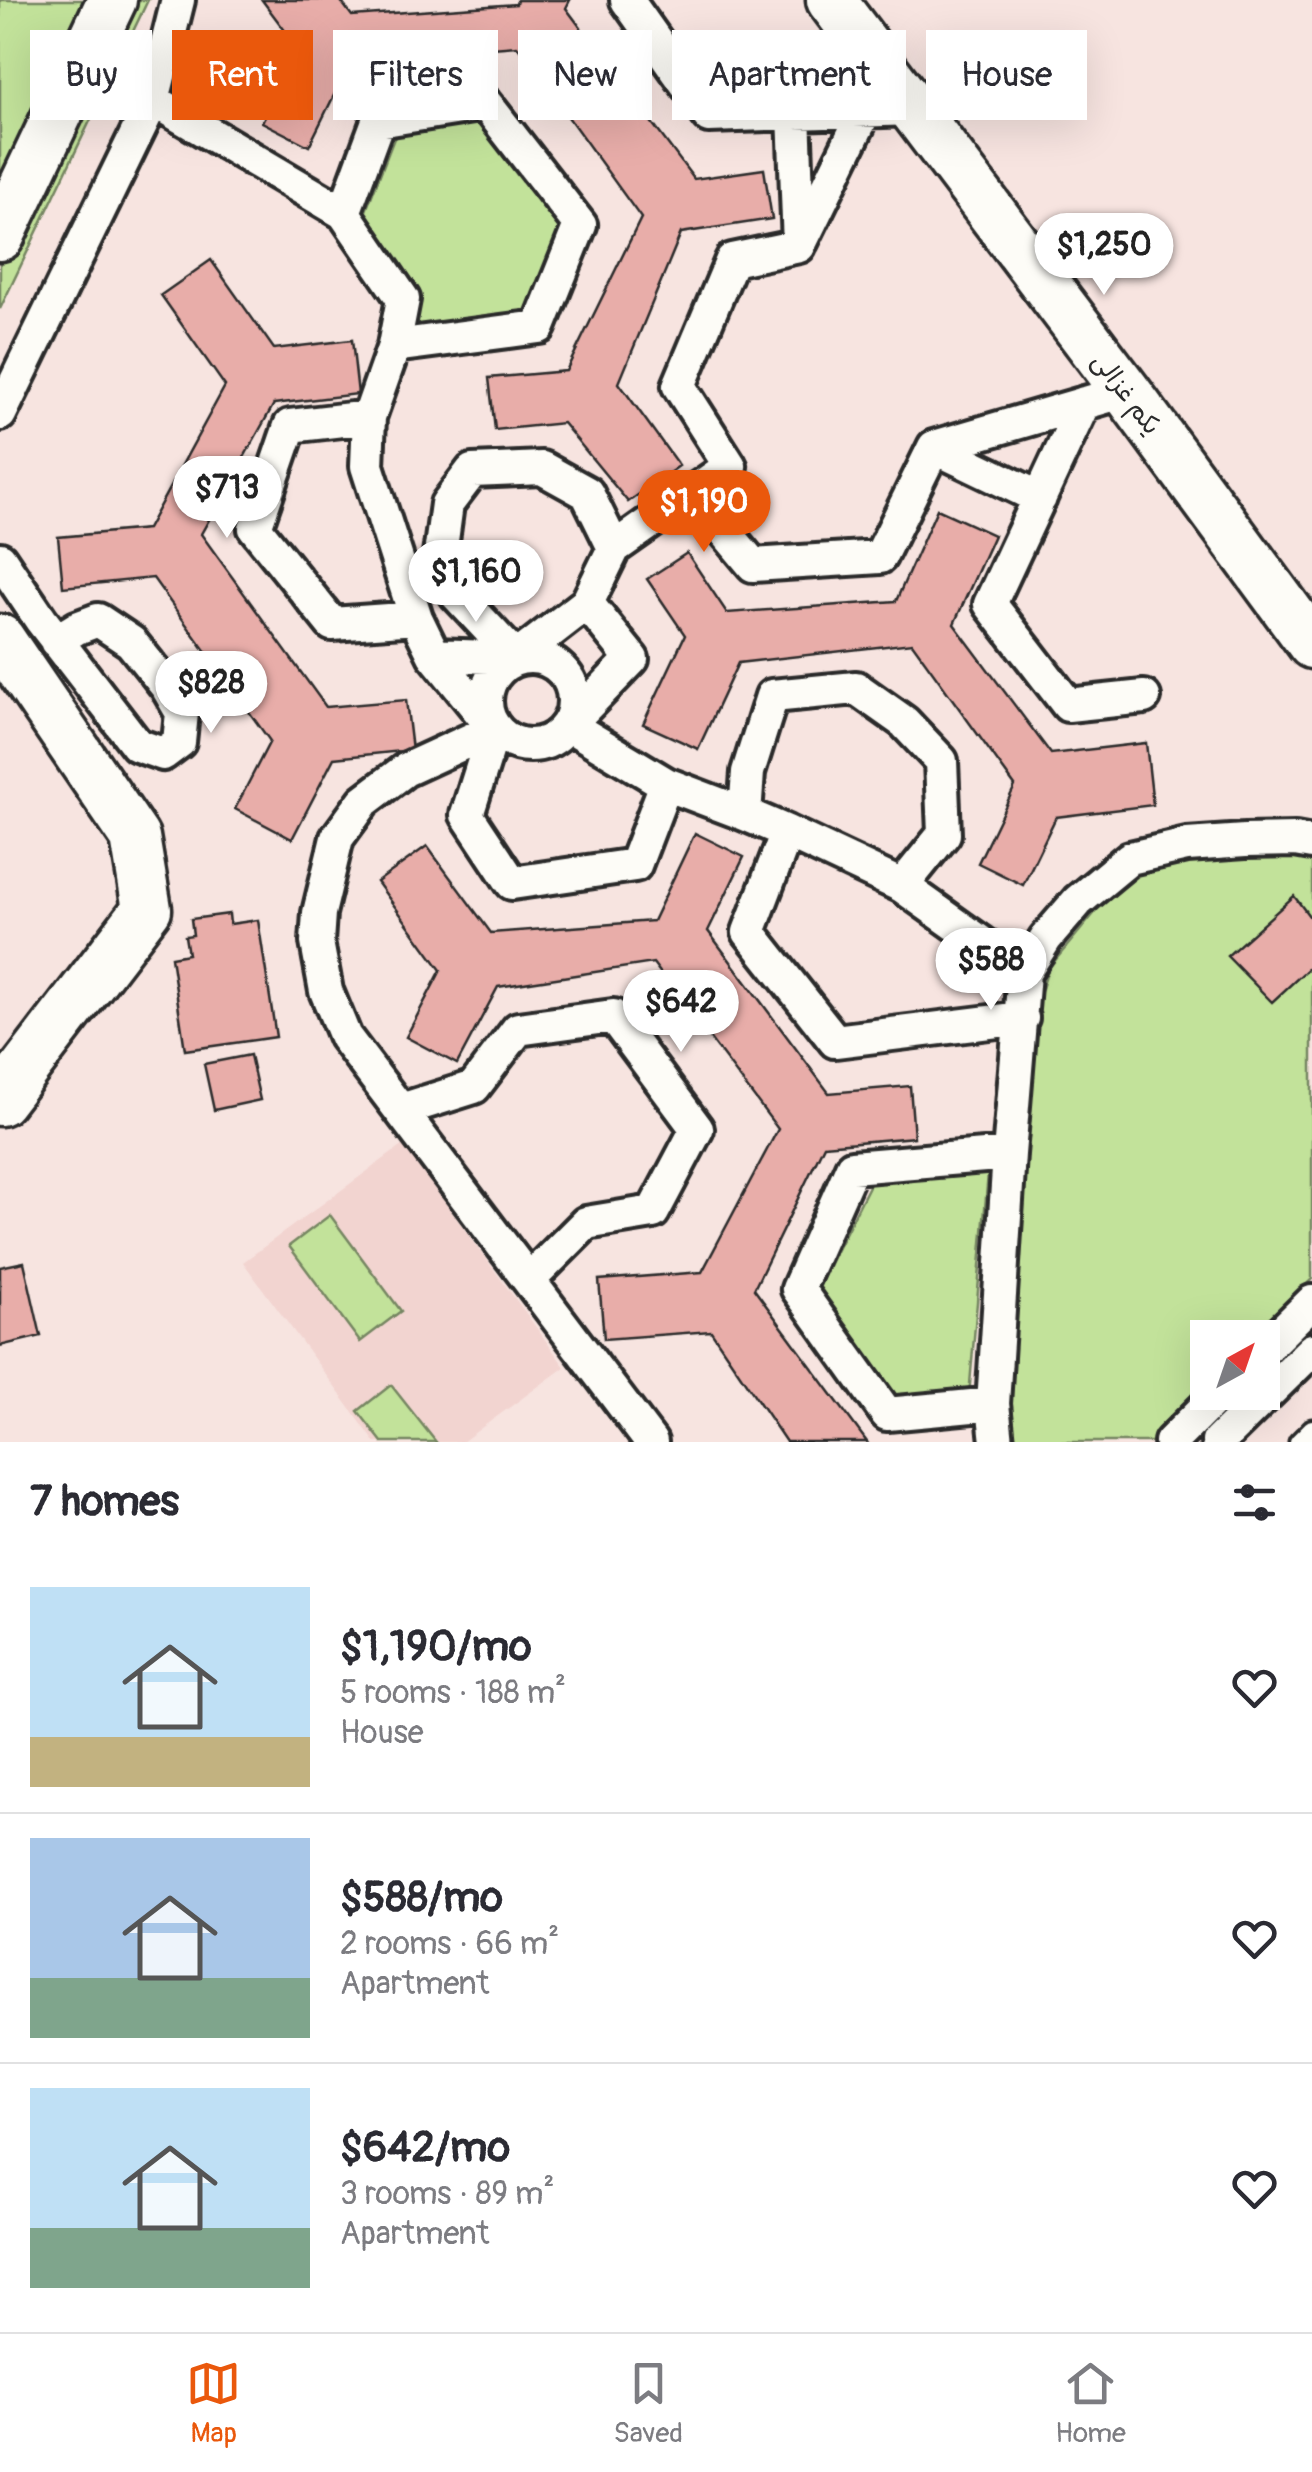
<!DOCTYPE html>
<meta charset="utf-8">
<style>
body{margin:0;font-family:Pangolin,"Playpen Sans Arabic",sans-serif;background:#f2f2f3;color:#2b2b33;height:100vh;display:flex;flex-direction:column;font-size:38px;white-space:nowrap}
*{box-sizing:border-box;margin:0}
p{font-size:32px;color:#7c7c81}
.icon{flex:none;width:55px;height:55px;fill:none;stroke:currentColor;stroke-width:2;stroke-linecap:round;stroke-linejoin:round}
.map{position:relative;height:1442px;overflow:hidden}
.panel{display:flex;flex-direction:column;background:#fff;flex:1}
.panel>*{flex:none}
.top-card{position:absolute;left:30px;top:30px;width:1252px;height:90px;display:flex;gap:20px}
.needle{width:65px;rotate:40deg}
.controls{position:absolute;left:1190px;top:1320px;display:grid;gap:20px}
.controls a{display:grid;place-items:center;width:90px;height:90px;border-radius:0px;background:#fff;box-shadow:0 10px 40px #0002;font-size:50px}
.price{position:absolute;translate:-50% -85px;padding:0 22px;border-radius:35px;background:#fff;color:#222;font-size:32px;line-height:65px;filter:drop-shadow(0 2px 5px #0008)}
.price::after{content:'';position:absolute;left:50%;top:60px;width:30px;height:22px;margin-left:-15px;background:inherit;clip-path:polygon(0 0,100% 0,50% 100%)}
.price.on{background:#ea580c;color:#fff}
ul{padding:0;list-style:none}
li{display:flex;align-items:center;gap:30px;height:250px;padding:0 30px}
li+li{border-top:2px solid #e1e1e2}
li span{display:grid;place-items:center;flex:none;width:280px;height:200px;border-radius:0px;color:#555}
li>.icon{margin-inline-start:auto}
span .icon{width:120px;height:120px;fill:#fffc;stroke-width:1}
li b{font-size:42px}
h2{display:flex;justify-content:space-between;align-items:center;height:120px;padding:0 30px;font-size:42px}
.chip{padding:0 35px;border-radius:0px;background:#fff;box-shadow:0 10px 40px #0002;font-size:35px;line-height:90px}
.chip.on{background:#ea580c;color:#fff}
.tab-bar{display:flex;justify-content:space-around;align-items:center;height:140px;border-top:2px solid #e1e1e2;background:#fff;font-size:28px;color:#7c7c81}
.tab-bar a{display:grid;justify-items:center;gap:5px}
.tab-bar .on{color:#ea580c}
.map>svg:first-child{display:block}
</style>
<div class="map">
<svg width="1312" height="1442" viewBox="0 0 1312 1442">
<rect width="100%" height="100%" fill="#f7e4e0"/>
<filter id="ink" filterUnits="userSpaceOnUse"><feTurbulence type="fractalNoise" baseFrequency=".01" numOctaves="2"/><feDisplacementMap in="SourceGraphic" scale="20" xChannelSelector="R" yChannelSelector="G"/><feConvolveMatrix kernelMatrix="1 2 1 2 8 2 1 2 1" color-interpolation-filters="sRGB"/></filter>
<g filter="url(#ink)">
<path fill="#f2d4d0" d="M403,1145L565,1367L462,1442H375L243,1262Z"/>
<path fill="#c2e29a" stroke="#768662" stroke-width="2.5" d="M0,0H148L0,309Z
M483,121L562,229L523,317L417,329V292L365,213L396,133Z
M1256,856L1312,858V1279L1253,1337L1208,1338L1207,1384L1151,1442H1007L1017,1259L1040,995L1048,969L1113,891L1135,869L1153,863Z
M988,1173L969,1396L888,1398L816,1291L871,1182Z
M330,1215L401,1311L360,1342L289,1246Z
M391,1385L436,1442H382L358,1411Z"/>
<path fill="#e8ada9" stroke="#2b2b2b" stroke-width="2.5" d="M262,0H340L352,16L516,4L517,0H570L566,8L694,179L764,169L772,219L681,233L619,383L679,466L628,502L563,423L495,430L489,378L566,371L641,218L517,46L352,59L309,146L262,122L298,48Z
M211,260L274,349L352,340L358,394L274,404L201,534L326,707L406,700L412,750L334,758L292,839L235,809L270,741L153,578L63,587L58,537L147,529L225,386L161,295Z
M937,509L994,535L954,624L1051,754L1146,743L1153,805L1056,817L1023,885L978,863L1015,786L912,643L738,663L698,749L643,724L685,635L647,579L687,553L727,613L896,601Z
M695,833L744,857L708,931L829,1093L910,1086L914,1137L824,1145L754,1289L867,1442H786L711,1331L604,1339L599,1280L702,1272L778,1129L653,963L498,987L457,1064L406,1037L441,970L377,882L427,846L491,933L653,921Z
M1294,896L1312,920V965L1272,1002L1227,956Z
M229,914L230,924L258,920L276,1037L185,1050L171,957L188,954L185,936L193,935L191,919Z
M250,1055L260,1100L214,1110L204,1064Z
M24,1262L41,1336L0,1346V1267Z"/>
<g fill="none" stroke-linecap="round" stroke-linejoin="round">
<defs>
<path id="lane" d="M1299,1442L1312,1429"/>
<path id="street" d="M627,0L709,116L913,109
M153,100L344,213L403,299L394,346L369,417L367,466L416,618L434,655L494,729
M794,113L799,246L732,260L679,386L730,466L708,511L753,565L880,557L934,447L1126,391
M344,213L378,121L486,104L580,225L539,327L394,346
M801,242L865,111
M1084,403L990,604L1068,705L1144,697
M0,414L153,100L178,0
M369,417L290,426L255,528L332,624L416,618
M934,447L1040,498
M614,548L587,603L516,658L456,594L440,555L447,504L472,471L542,468L587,493L614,548L726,469
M0,559L41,620L137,745L163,754L179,742L182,713L167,687L131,642L98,620L77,628L56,641
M587,603L632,659L568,725L666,784L745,814
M434,655L516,658
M486 701a44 44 0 1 1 88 0a44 44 0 1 1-88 0Z
M494,729L405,770L364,801L337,838L319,913L317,942L326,991L345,1037L651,1442
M494,729L467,815L512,883L635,865L666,784
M787,832L745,814L748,772L772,696L856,688L904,722L941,761L944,834L902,886
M1022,1018L835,1041L749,932L787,832L902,886L1024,973
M401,1110L474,1087L518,1029L613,1016L697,1129L653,1212L586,1223L529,1280
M1262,1351L1312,1302
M993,1404L887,1414L798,1289L852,1167L1009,1154
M997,1442L993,1404L1009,1154L1024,973L1046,938L1078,901L1130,858L1187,845L1245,841L1295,840L1312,843
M1171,1442L1221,1392
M1218,1442L1312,1350"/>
<path id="secondary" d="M831,0L1126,391L1312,644
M0,236L112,0
M0,639L135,837L147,909L0,1101"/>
</defs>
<use href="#lane" stroke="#2b2b2b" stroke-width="25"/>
<use href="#street" stroke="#2b2b2b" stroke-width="40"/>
<use href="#secondary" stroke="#2b2b2b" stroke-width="55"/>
<use href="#lane" stroke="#fdfcf7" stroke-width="18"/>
<use href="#street" stroke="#fdfcf7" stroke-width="32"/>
<use href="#secondary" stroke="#fdfcf7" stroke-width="48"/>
</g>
</g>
<g text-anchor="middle" stroke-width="8" stroke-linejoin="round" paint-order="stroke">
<g font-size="25" fill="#2b2b2b" stroke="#fdfcf7">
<text transform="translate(1127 393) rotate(53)" y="9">یکم غزالی</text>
</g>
</g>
</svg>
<div class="controls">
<a><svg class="needle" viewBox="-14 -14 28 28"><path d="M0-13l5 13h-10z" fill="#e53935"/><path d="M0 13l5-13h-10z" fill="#7c7c81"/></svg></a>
</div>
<b class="price" style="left:1104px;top:298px">$1,250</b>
<b class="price" style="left:227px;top:541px">$713</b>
<b class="price on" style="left:704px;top:555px">$1,190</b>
<b class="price" style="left:476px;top:625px">$1,160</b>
<b class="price" style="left:211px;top:736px">$828</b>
<b class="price" style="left:991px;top:1013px">$588</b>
<b class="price" style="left:681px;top:1055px">$642</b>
<div class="top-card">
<a class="chip">Buy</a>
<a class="chip on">Rent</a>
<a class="chip">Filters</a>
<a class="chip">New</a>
<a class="chip">Apartment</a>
<a class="chip">House</a>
</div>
</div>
<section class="panel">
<h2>7 homes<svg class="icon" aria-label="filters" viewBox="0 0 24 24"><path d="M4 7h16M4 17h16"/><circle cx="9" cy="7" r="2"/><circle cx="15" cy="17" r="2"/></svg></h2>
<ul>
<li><span style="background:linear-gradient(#bfe0f5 75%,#c2b280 0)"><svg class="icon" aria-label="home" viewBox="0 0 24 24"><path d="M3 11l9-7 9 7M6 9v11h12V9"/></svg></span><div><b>$1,190/mo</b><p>5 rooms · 188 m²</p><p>House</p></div><svg class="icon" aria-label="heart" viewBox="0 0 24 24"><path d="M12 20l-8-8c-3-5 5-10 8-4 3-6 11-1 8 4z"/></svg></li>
<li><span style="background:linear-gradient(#a9c7e8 70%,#7fa58c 0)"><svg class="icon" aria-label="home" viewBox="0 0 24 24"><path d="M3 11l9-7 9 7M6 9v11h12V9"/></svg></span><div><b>$588/mo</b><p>2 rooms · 66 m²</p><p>Apartment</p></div><svg class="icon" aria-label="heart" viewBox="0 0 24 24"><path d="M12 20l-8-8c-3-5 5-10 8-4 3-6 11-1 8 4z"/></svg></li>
<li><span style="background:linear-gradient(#bfe0f5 70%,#7fa58c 0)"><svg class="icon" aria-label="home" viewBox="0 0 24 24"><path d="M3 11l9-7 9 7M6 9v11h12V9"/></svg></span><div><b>$642/mo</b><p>3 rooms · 89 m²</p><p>Apartment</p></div><svg class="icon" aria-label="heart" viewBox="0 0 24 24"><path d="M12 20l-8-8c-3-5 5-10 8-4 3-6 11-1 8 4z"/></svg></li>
</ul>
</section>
<nav class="tab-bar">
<a class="on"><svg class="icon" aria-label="map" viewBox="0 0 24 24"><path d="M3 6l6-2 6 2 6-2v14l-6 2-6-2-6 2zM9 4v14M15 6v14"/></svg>Map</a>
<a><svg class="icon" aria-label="saved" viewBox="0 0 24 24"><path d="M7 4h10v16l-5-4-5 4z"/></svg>Saved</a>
<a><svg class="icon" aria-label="home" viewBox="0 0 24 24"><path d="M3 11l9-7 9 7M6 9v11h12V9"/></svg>Home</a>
</nav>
